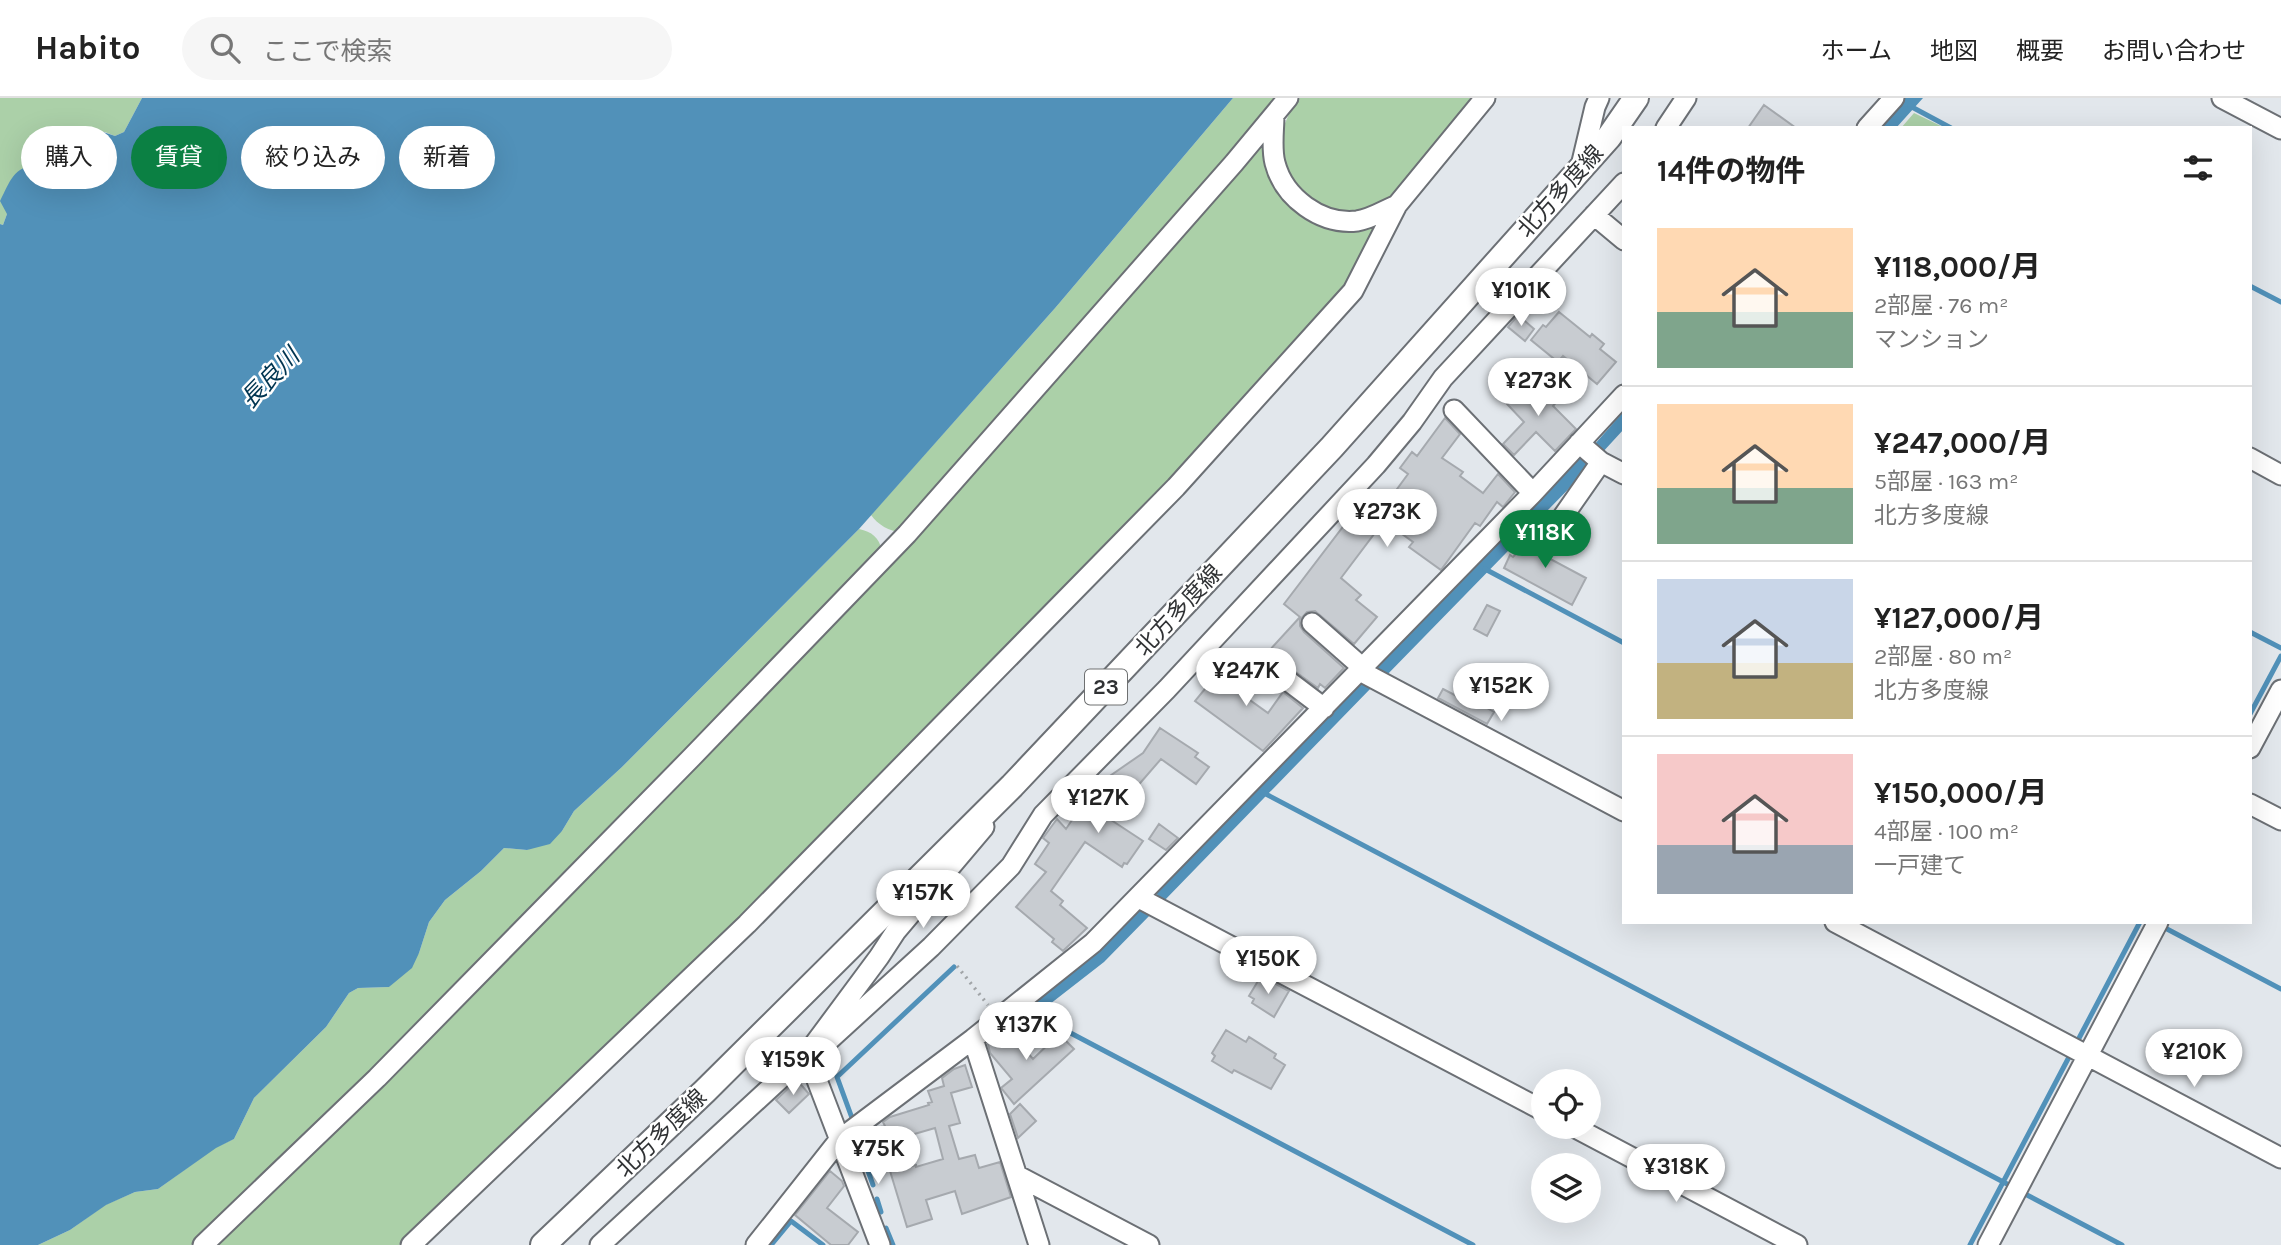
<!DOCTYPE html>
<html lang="ja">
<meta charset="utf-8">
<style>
body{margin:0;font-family:Karla,"Noto Sans JP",sans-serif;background:#f6f6f6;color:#222;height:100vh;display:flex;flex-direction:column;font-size:26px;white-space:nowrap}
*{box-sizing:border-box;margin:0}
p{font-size:23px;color:#767676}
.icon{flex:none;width:38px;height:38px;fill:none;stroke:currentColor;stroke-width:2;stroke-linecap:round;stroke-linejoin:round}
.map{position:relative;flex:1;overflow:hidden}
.sheet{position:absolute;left:1622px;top:28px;width:630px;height:798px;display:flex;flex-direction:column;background:#fff;border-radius:0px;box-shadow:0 7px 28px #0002}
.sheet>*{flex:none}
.hud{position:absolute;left:21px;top:28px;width:665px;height:63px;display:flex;gap:14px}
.fabs{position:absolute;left:1531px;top:971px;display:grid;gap:14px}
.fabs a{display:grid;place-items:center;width:70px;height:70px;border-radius:50%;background:#fff;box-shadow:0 7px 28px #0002;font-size:35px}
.price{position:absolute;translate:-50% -60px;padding:0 16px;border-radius:24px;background:#fff;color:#222;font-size:23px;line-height:46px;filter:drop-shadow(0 2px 4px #0008)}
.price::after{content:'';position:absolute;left:50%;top:42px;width:21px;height:16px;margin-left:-10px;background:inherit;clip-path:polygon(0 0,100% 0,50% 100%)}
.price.selected{background:#0b8043;color:#fff}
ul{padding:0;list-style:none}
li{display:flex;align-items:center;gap:21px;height:175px;padding:0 35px}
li+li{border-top:2px solid #e0e0e0}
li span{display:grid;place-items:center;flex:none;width:196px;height:140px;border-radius:0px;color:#555}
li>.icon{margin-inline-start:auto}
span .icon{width:84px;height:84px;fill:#fffc;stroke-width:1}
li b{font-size:30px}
h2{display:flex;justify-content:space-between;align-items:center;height:84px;padding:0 35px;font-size:30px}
.chip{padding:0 24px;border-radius:32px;background:#fff;box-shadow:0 7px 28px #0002;font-size:24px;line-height:63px}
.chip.selected{background:#0b8043;color:#fff}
header{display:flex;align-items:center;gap:42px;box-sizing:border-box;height:98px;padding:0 35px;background:#fff;border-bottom:2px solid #e0e0e0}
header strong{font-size:33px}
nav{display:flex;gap:38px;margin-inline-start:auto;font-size:24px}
.search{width:490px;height:63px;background:#f6f6f6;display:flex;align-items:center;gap:18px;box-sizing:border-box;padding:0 24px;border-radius:38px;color:#767676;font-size:26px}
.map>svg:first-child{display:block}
</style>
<header>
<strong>Habito</strong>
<div class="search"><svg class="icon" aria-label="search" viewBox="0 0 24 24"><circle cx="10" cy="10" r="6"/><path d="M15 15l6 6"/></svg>ここで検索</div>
<nav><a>ホーム</a><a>地図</a><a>概要</a><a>お問い合わせ</a></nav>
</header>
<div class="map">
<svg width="2281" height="1147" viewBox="0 0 2281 1147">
<rect width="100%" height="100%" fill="#e2e7ec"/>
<path fill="#abd0a8" d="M0,0H142L124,34L115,38L105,34L81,41C79,54 80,83 63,86C58,87 51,85 46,85L7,116L3,127L0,126Z
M1233,0H1280L901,434C890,434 877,426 871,417L1056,209Z
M1300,0H1475L1387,104L1351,118L1307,103L1284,71L1281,35L1291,11Z
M1914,15L1941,28L1940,30H1901Z
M1257,46H1269L1291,104L1383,121L1348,189L1169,383L745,821L399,1147H211L696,664Z
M859,431C872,434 879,439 882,453L371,974L191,1147H38L70,1132L105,1107L135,1094L158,1091L216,1049L234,1041L254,1000L326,929L349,895L358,890L389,889L419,855L429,824L445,802L481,773L504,750L527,752L562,733L574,713L622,669Z"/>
<path fill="#5191b9" d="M142,0H1233L1056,209L859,431L622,669L574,713L562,733L550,746L527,752L504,750L481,773L445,802L429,824L419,855L412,870L389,889L358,890L349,895L326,929L254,1000L234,1041L216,1050L158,1091L135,1094L106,1107L70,1132L38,1147H0V126L3,127L7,116L0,103C11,82 14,66 41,68L46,75V85C51,85 59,87 64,86C80,83 80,54 80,41C92,30 101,33 115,38L124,34Z
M1903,0H1923L1896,30H1877Z
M1624,313V331L1601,356L1594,347Z
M1581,358L1589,370L1383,581L1375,570Z
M1362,583L1372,589L1163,804L1156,795Z
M1143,808L1153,814L1104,864L1041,913L1034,905L1093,859Z"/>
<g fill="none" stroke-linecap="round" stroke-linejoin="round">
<path stroke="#5191b9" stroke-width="5" d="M1910,8L1951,30
M2250,188L2281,204
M1485,471L1624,545
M2250,534L2281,550
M2250,616L2281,558
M1262,694L2009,1087
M2167,831L2281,891
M1044,921L1473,1147
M2077,944L2140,824
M852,1020L837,979L954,869
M860,1048L863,1057
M868,1073L873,1087
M2027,1097L2122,1147
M877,1101L881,1114
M886,1130L893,1147
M771,1147L791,1123L823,1147
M1970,1147L2069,959"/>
</g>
<path fill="#c8ccd1" stroke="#a5a9ae" stroke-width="2" fill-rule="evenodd" d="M1764,7L1796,30H1748Z
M1559,214L1590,239L1592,236L1604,246L1600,251L1616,264L1597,286L1563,258L1558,264L1531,242L1543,227L1546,229Z
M1518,217L1534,231L1525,243L1508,229Z
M1535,278L1558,302L1553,308L1576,331L1555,353L1536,334L1514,357L1503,346L1524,324L1507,306Z
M1445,320L1460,336L1442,360L1463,374L1460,378L1483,395L1498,376L1515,394L1503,409L1497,404L1480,428L1475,425L1441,472L1409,449L1413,444L1384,423L1341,480L1361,497L1356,502L1377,519L1354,546L1315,513L1307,514L1300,522V528L1304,534L1344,570L1325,590L1320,586L1318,590L1268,554L1300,519L1284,506L1358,409L1364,413L1376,398L1386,406L1408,376L1400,370L1412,354L1417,358Z
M1541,430L1552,441L1539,455L1586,480L1572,507L1504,470L1510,457L1513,459Z
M1487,507L1500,513L1487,538L1474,531Z
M1236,553L1245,561L1240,568V574L1229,587L1268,615L1283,594L1303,610L1263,653L1195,603Z
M1443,591L1462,601L1464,597L1494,614L1487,626L1438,600Z
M1160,630L1198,655L1195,659L1209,669L1196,686L1161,661L1135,691L1131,687L1125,695L1119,690L1102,716L1143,743L1127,766L1124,765L1122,769L1085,744L1051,793L1063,803L1060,807L1087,830L1063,853L1052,844L1054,841L1016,809L1046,774L1035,766L1049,745L1043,740L1057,721L1066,731L1101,679L1104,682L1143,655Z
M1159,726L1178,740L1166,752L1149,741Z
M1261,878L1289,893L1274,919L1252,905L1254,901L1249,898Z
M1006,930L1033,961L1059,936L1074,951L1014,1006L1001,990L1012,981L990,955L988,946Z
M1226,932L1246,944L1249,939L1276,956L1274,960L1285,967L1271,991L1234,972L1232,975L1212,963L1215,958L1212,955Z
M965,967L972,989L951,995L960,1025L949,1028L959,1061L975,1057L979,1070L1000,1064L1011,1099L962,1116L955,1093L926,1102L932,1121L907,1129L877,1030L885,1028L883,1024L890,1019L929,1007L928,1005L932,1004L928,993L944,988L942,980L954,971ZM935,1030L943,1061L916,1069V1067L912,1068L904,1039Z
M797,982L809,996L789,1015L776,1002Z
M1020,1006L1036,1023L1018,1040L1010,1016Z
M830,1073L842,1083L844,1088L827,1110L858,1134L848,1147H831L795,1117Z"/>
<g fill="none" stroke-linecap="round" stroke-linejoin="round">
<defs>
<path id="minor" d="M2222,0L2281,31
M1274,17C1274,32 1271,50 1275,65C1284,100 1321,127 1357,123C1371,121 1385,112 1397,107
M1666,30L1686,0
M1867,30L1894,0
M1581,68L1595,9L1599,0
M1594,117L1624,142
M1454,312L1533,395
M1579,345L1601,364L1624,376
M2250,360L2281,377
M1557,427L1601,364
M1312,525L1363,570
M1252,571L1266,566L1324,610
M1360,573L1624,713
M2250,650L2281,592
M2250,706L2281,722
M1139,800L1544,1013
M1835,824L2281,1060
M973,941L1039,1147
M807,956L827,944L931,849L1011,768L1043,717L1167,591L1376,367L1412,324L1443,280L1624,85
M807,956L880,1147
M1574,1029L1797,1147
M1018,1078L1149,1147
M203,1147L377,980L692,659L907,436L1234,65L1288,0
M411,1147L747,826L1176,389L1353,193L1397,107L1485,0
M600,1147L807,956L879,859L896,833L984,729
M756,1147L840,1041L973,941L1093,845L1533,395L1624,297
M1988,1147L2158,824"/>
<path id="major" d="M543,1147L705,993L1012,688L1332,349L1609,39L1636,0"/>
</defs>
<use href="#minor" stroke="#6c7075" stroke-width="23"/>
<use href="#major" stroke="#6c7075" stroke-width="28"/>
<path stroke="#a1a5a8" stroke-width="3.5" stroke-dasharray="2 5" stroke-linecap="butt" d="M957,868L988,907"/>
<use href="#minor" stroke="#fff" stroke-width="19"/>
<use href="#major" stroke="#fff" stroke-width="24"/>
</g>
<g text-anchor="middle" stroke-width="5" stroke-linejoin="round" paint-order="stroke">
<rect fill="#fff" stroke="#6e7071" stroke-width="2" x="1085" y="571.5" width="42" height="35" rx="5"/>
<g font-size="21" font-weight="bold" fill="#303234">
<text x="1106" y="596">23</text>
</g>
<g font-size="23" fill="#303234" stroke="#fff">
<text transform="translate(1560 93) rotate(-48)" y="8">北方多度線</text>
<text transform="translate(1178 512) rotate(-47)" y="8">北方多度線</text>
<text transform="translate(661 1035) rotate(-44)" y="8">北方多度線</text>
</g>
<g font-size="24" font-style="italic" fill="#003551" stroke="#fff">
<text transform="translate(270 280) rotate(-46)" y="8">長良川</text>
</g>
</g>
</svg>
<div class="fabs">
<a><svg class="icon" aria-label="locate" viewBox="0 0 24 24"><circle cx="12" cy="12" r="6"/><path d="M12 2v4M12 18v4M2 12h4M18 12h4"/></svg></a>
<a><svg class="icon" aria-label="layers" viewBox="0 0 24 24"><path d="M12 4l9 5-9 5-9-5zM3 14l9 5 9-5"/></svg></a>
</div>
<b class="price" style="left:1521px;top:230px">¥101K</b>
<b class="price" style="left:1538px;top:320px">¥273K</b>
<b class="price" style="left:1387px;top:451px">¥273K</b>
<b class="price selected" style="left:1545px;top:472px">¥118K</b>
<b class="price" style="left:1246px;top:610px">¥247K</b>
<b class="price" style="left:1501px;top:625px">¥152K</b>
<b class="price" style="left:1098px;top:737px">¥127K</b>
<b class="price" style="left:923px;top:832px">¥157K</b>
<b class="price" style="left:1268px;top:898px">¥150K</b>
<b class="price" style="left:1026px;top:964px">¥137K</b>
<b class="price" style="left:2194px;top:991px">¥210K</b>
<b class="price" style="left:793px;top:999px">¥159K</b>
<b class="price" style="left:878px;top:1088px">¥75K</b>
<b class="price" style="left:1676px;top:1106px">¥318K</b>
<div class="hud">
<a class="chip">購入</a>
<a class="chip selected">賃貸</a>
<a class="chip">絞り込み</a>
<a class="chip">新着</a>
</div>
<section class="sheet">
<h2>14件の物件<svg class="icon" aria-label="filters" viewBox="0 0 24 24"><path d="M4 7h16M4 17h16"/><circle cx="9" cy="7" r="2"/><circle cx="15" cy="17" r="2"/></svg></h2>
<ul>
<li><span style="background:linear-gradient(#ffd9b3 60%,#7fa58c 0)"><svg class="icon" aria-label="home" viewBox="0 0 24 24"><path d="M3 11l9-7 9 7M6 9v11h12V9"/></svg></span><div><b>¥118,000/月</b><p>2部屋 · 76 m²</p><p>マンション</p></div></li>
<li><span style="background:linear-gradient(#ffd9b3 60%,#7fa58c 0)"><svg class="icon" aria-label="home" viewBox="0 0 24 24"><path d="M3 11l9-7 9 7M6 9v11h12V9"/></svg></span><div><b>¥247,000/月</b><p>5部屋 · 163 m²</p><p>北方多度線</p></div></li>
<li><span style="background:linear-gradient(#c9d6e8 60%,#c2b280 0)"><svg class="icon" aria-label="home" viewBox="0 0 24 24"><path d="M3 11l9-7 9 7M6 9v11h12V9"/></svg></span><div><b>¥127,000/月</b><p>2部屋 · 80 m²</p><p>北方多度線</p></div></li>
<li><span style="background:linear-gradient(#f6c9c9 65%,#9aa5b1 0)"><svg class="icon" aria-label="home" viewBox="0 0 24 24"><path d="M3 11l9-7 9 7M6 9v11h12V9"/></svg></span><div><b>¥150,000/月</b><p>4部屋 · 100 m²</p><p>一戸建て</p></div></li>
</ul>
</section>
</div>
